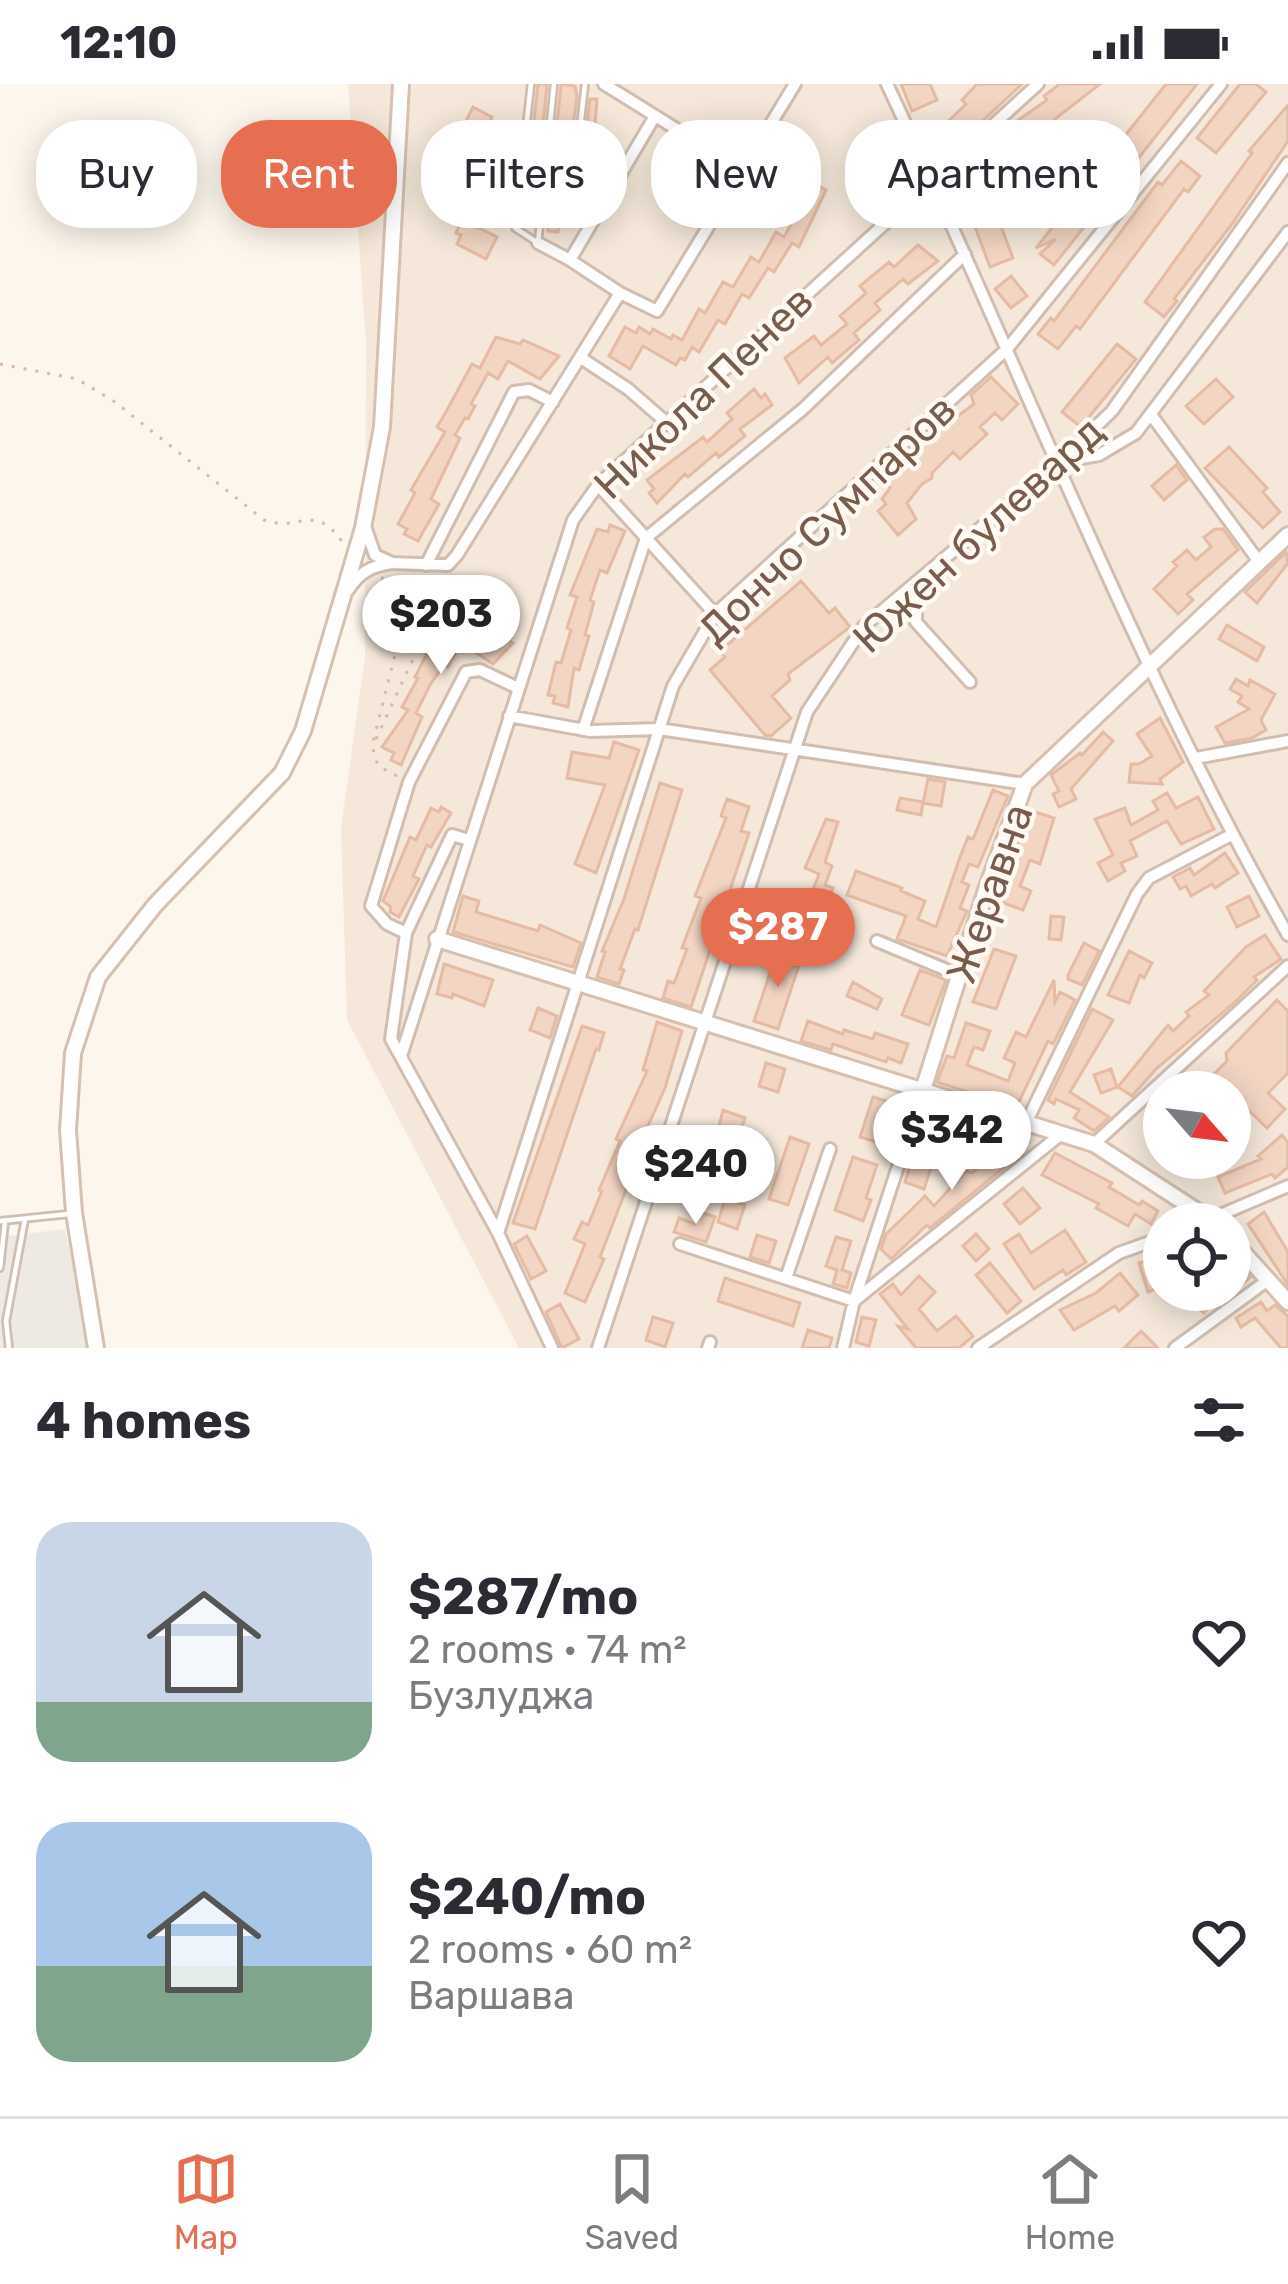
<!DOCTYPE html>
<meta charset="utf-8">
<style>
body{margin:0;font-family:Rubik,sans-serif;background:#f7f7f7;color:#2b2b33;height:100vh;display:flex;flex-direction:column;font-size:45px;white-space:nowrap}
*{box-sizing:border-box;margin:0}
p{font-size:39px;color:#7c7c81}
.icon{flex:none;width:66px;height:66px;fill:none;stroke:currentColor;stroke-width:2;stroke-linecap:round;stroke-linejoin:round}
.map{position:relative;height:1264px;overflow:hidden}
.panel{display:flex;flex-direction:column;background:#fff;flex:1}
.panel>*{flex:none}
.banner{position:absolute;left:36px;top:36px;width:1218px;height:108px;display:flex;gap:24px}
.needle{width:78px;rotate:118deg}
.buttons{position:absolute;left:1143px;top:987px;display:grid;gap:24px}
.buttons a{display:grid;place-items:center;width:108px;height:108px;border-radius:50%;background:#fff;box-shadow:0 6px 30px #0003;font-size:60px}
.price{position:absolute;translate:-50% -102px;padding:0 27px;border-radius:42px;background:#fff;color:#222;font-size:39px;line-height:78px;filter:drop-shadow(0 3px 6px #0008)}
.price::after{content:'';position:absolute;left:50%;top:72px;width:36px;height:27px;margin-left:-18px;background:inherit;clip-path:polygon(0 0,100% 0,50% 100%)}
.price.active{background:#e76f51;color:#fff}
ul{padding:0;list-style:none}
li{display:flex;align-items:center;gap:36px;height:300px;padding:0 36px}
li span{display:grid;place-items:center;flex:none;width:336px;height:240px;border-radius:36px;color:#555}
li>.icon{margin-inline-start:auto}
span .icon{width:144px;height:144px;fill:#fffc;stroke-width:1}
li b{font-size:51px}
h2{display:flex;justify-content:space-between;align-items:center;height:144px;padding:0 36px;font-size:51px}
.tag{padding:0 42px;border-radius:48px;background:#fff;box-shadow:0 6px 30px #0003;font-size:42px;line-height:108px}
.tag.active{background:#e76f51;color:#fff}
.status{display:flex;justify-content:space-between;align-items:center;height:84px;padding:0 60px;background:#fff;direction:ltr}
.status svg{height:33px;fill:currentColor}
.dock{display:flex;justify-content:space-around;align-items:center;height:168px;border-top:3px solid #e1e1e2;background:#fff;font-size:33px;color:#7c7c81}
.dock a{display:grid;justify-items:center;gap:6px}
.dock .active{color:#e76f51}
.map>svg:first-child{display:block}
</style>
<div class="status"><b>12:10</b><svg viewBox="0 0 49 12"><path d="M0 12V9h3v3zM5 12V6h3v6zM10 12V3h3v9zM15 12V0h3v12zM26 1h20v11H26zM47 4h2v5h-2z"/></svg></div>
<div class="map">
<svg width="1288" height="1264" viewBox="0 0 1288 1264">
<rect width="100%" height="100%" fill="#fdf6ec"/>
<path fill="#f5e8da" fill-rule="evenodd" d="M348,0H1288V1264H519L347,936L341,744L365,573L366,259ZM1164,1008H1230V1074H1164ZM1164,1140H1230V1206H1164Z"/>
<path fill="#efe9e4" d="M65,1145L90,1264H0V1153Z"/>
<path fill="#f3d5c3" stroke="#e6bba3" stroke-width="3" d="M538,0H547L534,130L524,129Z
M561,0L575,2L577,13L558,148L548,147V132Z
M901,0H930L937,16L912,27Z
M977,0H1022L949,68L933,52L966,20L962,16Z
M1060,0H1100L1055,35L1058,39L1011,71L1016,78L986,103L1013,174L990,183L969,127L977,124L959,98L989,76L985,71L1009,52L1004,46L1047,16L1044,12Z
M1166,0H1197L1054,181L1040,170L1056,155L1036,164Z
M1240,0H1256L1266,8L1216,69L1197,54Z
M590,15H597L589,115L579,114Z
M1288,21V57L1232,140L1174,215L1177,217L1164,233L1145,218L1252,69L1249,67Z
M473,23L492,33L475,64L489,71L473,101L484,106L469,139L497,153L486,175L457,160L461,151L456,149L462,136L451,131L467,98L454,91L469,62L457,55Z
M781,51L801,62L789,84L826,106L799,163L792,159L774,188L768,184L749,214L742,210L725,240L718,236L699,268L692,263L685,276L680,274L676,281L643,262L630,285L609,272L625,243L636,249L639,243L650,250L653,245L671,255L673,251L682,256L699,225L705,229L723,198L733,203L751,173L759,178L776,148L784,153L801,122L795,118L798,113L769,91L773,83L765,79Z
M1181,77L1200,92L1188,108L1184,105L1080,245L1076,242L1058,265L1038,250L1051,234L1054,237L1158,98L1162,101Z
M918,161L938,177L908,200L903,195L875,219L880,226L854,249L859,256L832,279L828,273L799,299L785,274L814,252L821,261L847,240L840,232L866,209L860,202L889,178L894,183Z
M1011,192L1027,212L1011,224L995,205Z
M496,253L520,260L523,256L559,272L540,295L508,277L498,295L488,289L471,320L475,322L468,335L465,334L455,351L460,354L431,415L439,420L418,457L404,450L407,445L398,440L415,409L411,406L445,348L437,343L447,326L472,280L480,284Z
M1117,260L1136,275L1081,343L1062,328Z
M991,293L1018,320L1002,336L995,329L980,343L987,350L960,375L953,368L932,389V394L922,400L907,419L916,435L898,451L878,427L886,420L882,415L890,404L883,395L910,373L911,365L929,349L942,344L974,320L971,311Z
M1216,295L1233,313L1204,340L1186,322Z
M754,305L761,314L765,310L772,321L740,345L745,352L719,373L716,369L688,393L685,390L657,419L649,409L654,405L647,396L703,353L707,358L732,335L727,329Z
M1229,363L1267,404L1263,408L1280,428L1263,444L1205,384Z
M1176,381L1187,396L1164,416L1152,402Z
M610,441L625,447L607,489L600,486L590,516L594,518L585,551L589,552L579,586L574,584L568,623L553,619L555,612L548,611L556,578L561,579L571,546L567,544L577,513L570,511L597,445L608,448Z
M1215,445H1223L1238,466L1187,510L1193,516L1178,530L1154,505L1177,482L1173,478L1187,466L1196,476L1211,463L1204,453Z
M1286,468L1288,479L1257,519L1245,508Z
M801,497L829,529L835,524L850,543L788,590L790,596L772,612L791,634L771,652L765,651L710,586L725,573L720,567Z
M444,540L456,547L460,540L472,547L475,541L513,559L493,580L466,562L462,568L457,566L448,583L444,581L430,601L416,629L422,633L401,681L391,676L394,669L382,663L408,626L402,623L418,594L415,593L426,571L430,573Z
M1227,541L1264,563L1257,577L1219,555Z
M1236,595L1248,602L1250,596L1275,610L1261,636L1266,646L1252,654L1225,659L1216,643L1249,625L1238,618L1242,612L1230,605Z
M1160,634L1183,678L1160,695L1162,700L1129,698L1131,680H1139L1152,672L1137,650Z
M1103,648L1113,657L1071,705L1076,715L1059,723L1053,710L1059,707L1051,691L1080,669L1082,671Z
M614,658L639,666L596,789L575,780L605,701L567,694L572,668L609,674Z
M928,695L945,698L941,722L923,719Z
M660,699L682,706L638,846L635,845L620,885L624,886L619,900L597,893L605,868L602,867L624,815Z
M993,706L1008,712L978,783L969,780L962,798L969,801L960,824L967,827L947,872L897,855L906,832L847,811L856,787L902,804L901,807L925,817L918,835L936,843L960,773L968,753L973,755Z
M1167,709L1176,724L1198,713L1214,745L1181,760L1167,737L1130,757L1137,772L1121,779L1125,787L1108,797L1098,779L1113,771L1095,735L1125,724L1131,741L1158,726L1153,717Z
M900,714L923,718L921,731L897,726Z
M727,715L749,723L741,747L749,749L691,923L663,914L668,897L674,899L687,865L682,864L701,814L695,812L726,734L721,732Z
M441,723L451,729L431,763L427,761L413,792L419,795L399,833L390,828L391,823L383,817L410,753L416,756L431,724L439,728Z
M1029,726L1054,734L1040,780L1030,776L1020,802L1031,807L1023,826L998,817Z
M826,735L838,738L825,778L832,782L825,801L833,804L814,845L790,838L795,821L806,824L819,790L805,784Z
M1225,769L1238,789L1215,804L1212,800L1191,812L1186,802L1180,805L1173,793L1190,784L1194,791Z
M463,812L479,817L476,828L538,847L540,841L581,859L573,883L453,848Z
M1249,812L1259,832L1237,843L1227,823Z
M1051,832L1064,833L1061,856L1049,855Z
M1265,851L1281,875L1254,893L1257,896L1234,919L1157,984L1132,1012L1118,1003L1168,941L1173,947L1189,932L1186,928L1209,911L1204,907L1246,863Z
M1084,859L1099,867L1082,901L1068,895V891Z
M994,865L1016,872L996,925L973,918Z
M1129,867L1152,879L1144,894L1140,891L1129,919L1108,911Z
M777,868L801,875L778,945L754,937Z
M444,880L493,896L484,922L453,910L452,914L437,910Z
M920,886L946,896L929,941L902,931Z
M1054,896L1055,918L1060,908L1075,916L1053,960L1048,957L1016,1024L937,998L947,972L954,974L966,939L990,947L983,966L974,963L967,981L1008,997L1015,979L1004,974L1016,948L1026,953Z
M853,898L882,915L877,925L847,912Z
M1277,916L1288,927V989L1268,1009L1285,1025L1267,1044L1213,991L1227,977L1226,969Z
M538,924L557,932L550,954L530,946Z
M1092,925L1113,936L1070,1008L1109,1033L1094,1047L1074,1034L1079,1026L1056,1015L1054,1020L1048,1016Z
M808,937L843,950L844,946L873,955L875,949L908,960L901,979L888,974L886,978L833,960L831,966L801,957Z
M657,938L682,947L665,1004L633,1075L637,1077L600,1173L604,1175L585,1218L565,1209L585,1160L574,1155L582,1138L588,1141L602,1107L599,1106L620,1057L616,1055L647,987L643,986Z
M582,942L604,949L599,966L596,965L535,1145L513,1139Z
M766,979L785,985L778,1008L759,1002Z
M1111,985L1117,1003L1101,1009L1094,991Z
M873,1013L896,1020L883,1060L860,1053Z
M723,1026L745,1034L734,1065L739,1067L735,1080L711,1073Z
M934,1039L962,1049L952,1077L935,1071L924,1105L905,1098L912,1075L921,1078Z
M988,1040L1010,1046L1019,1071L930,1144L927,1141L891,1175L881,1165L886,1150L912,1125L925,1112L934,1122L966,1087L972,1089L1003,1062L984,1058Z
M1282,1051L1288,1058V1083L1275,1094L1272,1090L1225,1109L1218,1093L1261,1075L1258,1072Z
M790,1053L809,1060L788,1121L769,1115Z
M1055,1069L1112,1099L1109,1103L1139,1121L1142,1117L1158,1127L1151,1140L1135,1130L1128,1142L1096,1124L1099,1120L1042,1091Z
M853,1073L877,1081L866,1114L871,1116L863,1137L835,1126Z
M1023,1104L1040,1124L1020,1140L1004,1120Z
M725,1115L745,1121L737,1145L718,1138Z
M700,1128L715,1133L706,1158L674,1148L679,1134L695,1140Z
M1264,1128L1288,1168V1201L1248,1140Z
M1065,1146L1086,1178L1066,1191L1063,1186L1034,1205L1004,1160L1019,1150L1031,1169Z
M976,1150L989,1165L976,1177L963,1162Z
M757,1151L776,1157L769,1179L750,1173Z
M527,1152L546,1187L531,1195L514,1160Z
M836,1153L851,1157L842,1186L851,1189L847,1204L833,1200L837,1186L826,1182Z
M1164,1172V1202L1148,1208L1139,1179Z
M1237,1178L1250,1193L1240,1203L1230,1193V1185Z
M990,1179L1021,1217L1007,1229L976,1191Z
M1120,1189L1138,1211L1119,1227L1115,1222L1074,1246L1060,1226L1096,1209Z
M919,1192L935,1208L919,1225L937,1247L956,1232L973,1252L959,1264H916L898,1242L908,1245L880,1210L893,1200L901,1211Z
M725,1194L800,1219L793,1242L718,1217Z
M1173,1206H1219L1206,1219L1210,1221L1204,1229Z
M1261,1218L1267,1227L1275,1221L1288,1232V1264H1281L1255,1234L1241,1243L1236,1234Z
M560,1220L579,1255L562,1264L546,1228Z
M653,1233L673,1239L665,1263L646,1256Z
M862,1233L876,1236L869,1262L856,1258Z
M808,1246L832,1254L829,1264H802Z
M1141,1247L1158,1264H1124Z"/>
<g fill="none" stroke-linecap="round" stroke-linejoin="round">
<defs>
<path id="lane" d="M531,0L515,144L538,159
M571,124L585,0
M538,159L554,0
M0,1137L69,1130
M0,1184L5,1138
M9,1264L6,1237L25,1135"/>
<path id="street" d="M604,0L742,86
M887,0C1020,283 1133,579 1288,851
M538,159L570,176
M620,209L657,227L795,0
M581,274L628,305L666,338
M1152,332L1260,479
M1062,377L1099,371L1136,349L1288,148
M598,401L715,530
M392,479L448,481L457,471L620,209L570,176L655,32
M426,481L514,308L529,306L553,318
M916,498V538L970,598
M348,506C360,488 371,482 392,479L375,471L366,445
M509,632L590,647L659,645L1025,700
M583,646L646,454L803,325L965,170
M1196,674L1288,657
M469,756L452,751L406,849L391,955L498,1149L552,1264
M406,849L387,840L371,822L409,698L466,588L480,586L518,604
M877,857L961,892
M402,969L573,436L598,401L1038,0
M1025,1041L1137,810L1149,794L1231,751
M1094,1060L1288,882
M1199,1140L1288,1102
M498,1149L673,602L715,530L1007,265L1221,0
M680,1160L854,1217L1060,1051
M786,1194L830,1065
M598,1264L807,628L864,542L1059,378L1112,327L1288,79
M708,1264L710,1258
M843,1264L854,1217L922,1009
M978,1264L1119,1169L1164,1153
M1175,1264L1268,1196"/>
<path id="secondary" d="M437,855L1094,1060L1217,1140
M922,1009L986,806L1025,700L1288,451
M1230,1154L1288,1218
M96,1264L74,1129L68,1046L73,969L98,893L155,821L282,689L303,647L363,444L382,343L401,0"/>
</defs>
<use href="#lane" stroke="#d1beb0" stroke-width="10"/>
<use href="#street" stroke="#d1beb0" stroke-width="16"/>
<use href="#secondary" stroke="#d6c0b0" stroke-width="20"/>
<path stroke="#d9b8a5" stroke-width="3" stroke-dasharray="3 9" stroke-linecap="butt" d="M0,280L77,295L115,318L264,436C302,449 313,416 344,460
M381,493L386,497L400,551L372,662L378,682L397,692
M376,655L450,495"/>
<use href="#lane" stroke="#fff" stroke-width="4.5"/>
<use href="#street" stroke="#fff" stroke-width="10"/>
<use href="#secondary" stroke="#fff" stroke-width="14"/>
</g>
<g text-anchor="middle" stroke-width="9" stroke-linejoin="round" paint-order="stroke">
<g font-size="42" fill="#7a5c4d" stroke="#fffaf3">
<text transform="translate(703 308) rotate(-44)" y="15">Никола Пенев</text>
<text transform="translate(827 435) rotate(-44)" y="15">Дончо Сумпаров</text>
<text transform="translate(978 450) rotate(-43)" y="15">Южен булевард</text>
<text transform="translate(989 809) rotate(-71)" y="15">Жеравна</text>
</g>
</g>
</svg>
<div class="buttons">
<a><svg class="needle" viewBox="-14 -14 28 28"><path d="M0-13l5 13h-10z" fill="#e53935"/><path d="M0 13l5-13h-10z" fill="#7c7c81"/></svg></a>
<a><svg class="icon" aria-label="locate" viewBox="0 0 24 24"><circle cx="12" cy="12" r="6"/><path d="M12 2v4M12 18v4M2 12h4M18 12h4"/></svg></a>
</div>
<b class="price" style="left:441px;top:593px">$203</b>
<b class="price active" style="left:778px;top:906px">$287</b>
<b class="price" style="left:952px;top:1109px">$342</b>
<b class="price" style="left:696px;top:1143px">$240</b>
<div class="banner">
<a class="tag">Buy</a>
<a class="tag active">Rent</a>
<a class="tag">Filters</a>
<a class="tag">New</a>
<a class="tag">Apartment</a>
</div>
</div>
<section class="panel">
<h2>4 homes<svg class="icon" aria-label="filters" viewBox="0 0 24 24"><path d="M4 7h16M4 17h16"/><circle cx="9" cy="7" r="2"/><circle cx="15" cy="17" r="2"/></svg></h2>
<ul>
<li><span style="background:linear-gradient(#c9d6e8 75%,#7fa58c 0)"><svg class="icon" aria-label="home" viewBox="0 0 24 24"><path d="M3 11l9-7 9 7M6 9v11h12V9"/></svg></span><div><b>$287/mo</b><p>2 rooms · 74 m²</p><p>Бузлуджа</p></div><svg class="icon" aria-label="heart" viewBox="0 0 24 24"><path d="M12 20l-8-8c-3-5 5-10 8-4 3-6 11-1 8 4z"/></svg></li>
<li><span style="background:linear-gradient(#a9c7e8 60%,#7fa58c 0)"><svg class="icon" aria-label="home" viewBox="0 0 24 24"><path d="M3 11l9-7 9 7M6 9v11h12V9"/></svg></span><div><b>$240/mo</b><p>2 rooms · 60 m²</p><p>Варшава</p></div><svg class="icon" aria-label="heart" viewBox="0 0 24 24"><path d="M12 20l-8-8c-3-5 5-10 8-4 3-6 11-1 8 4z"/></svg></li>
</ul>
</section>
<nav class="dock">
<a class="active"><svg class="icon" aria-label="map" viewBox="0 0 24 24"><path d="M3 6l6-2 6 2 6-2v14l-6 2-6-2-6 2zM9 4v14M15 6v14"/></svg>Map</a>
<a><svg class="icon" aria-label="saved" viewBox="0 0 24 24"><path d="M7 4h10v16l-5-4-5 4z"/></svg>Saved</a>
<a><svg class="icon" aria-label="home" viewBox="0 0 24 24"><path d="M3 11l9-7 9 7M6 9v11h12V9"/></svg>Home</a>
</nav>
